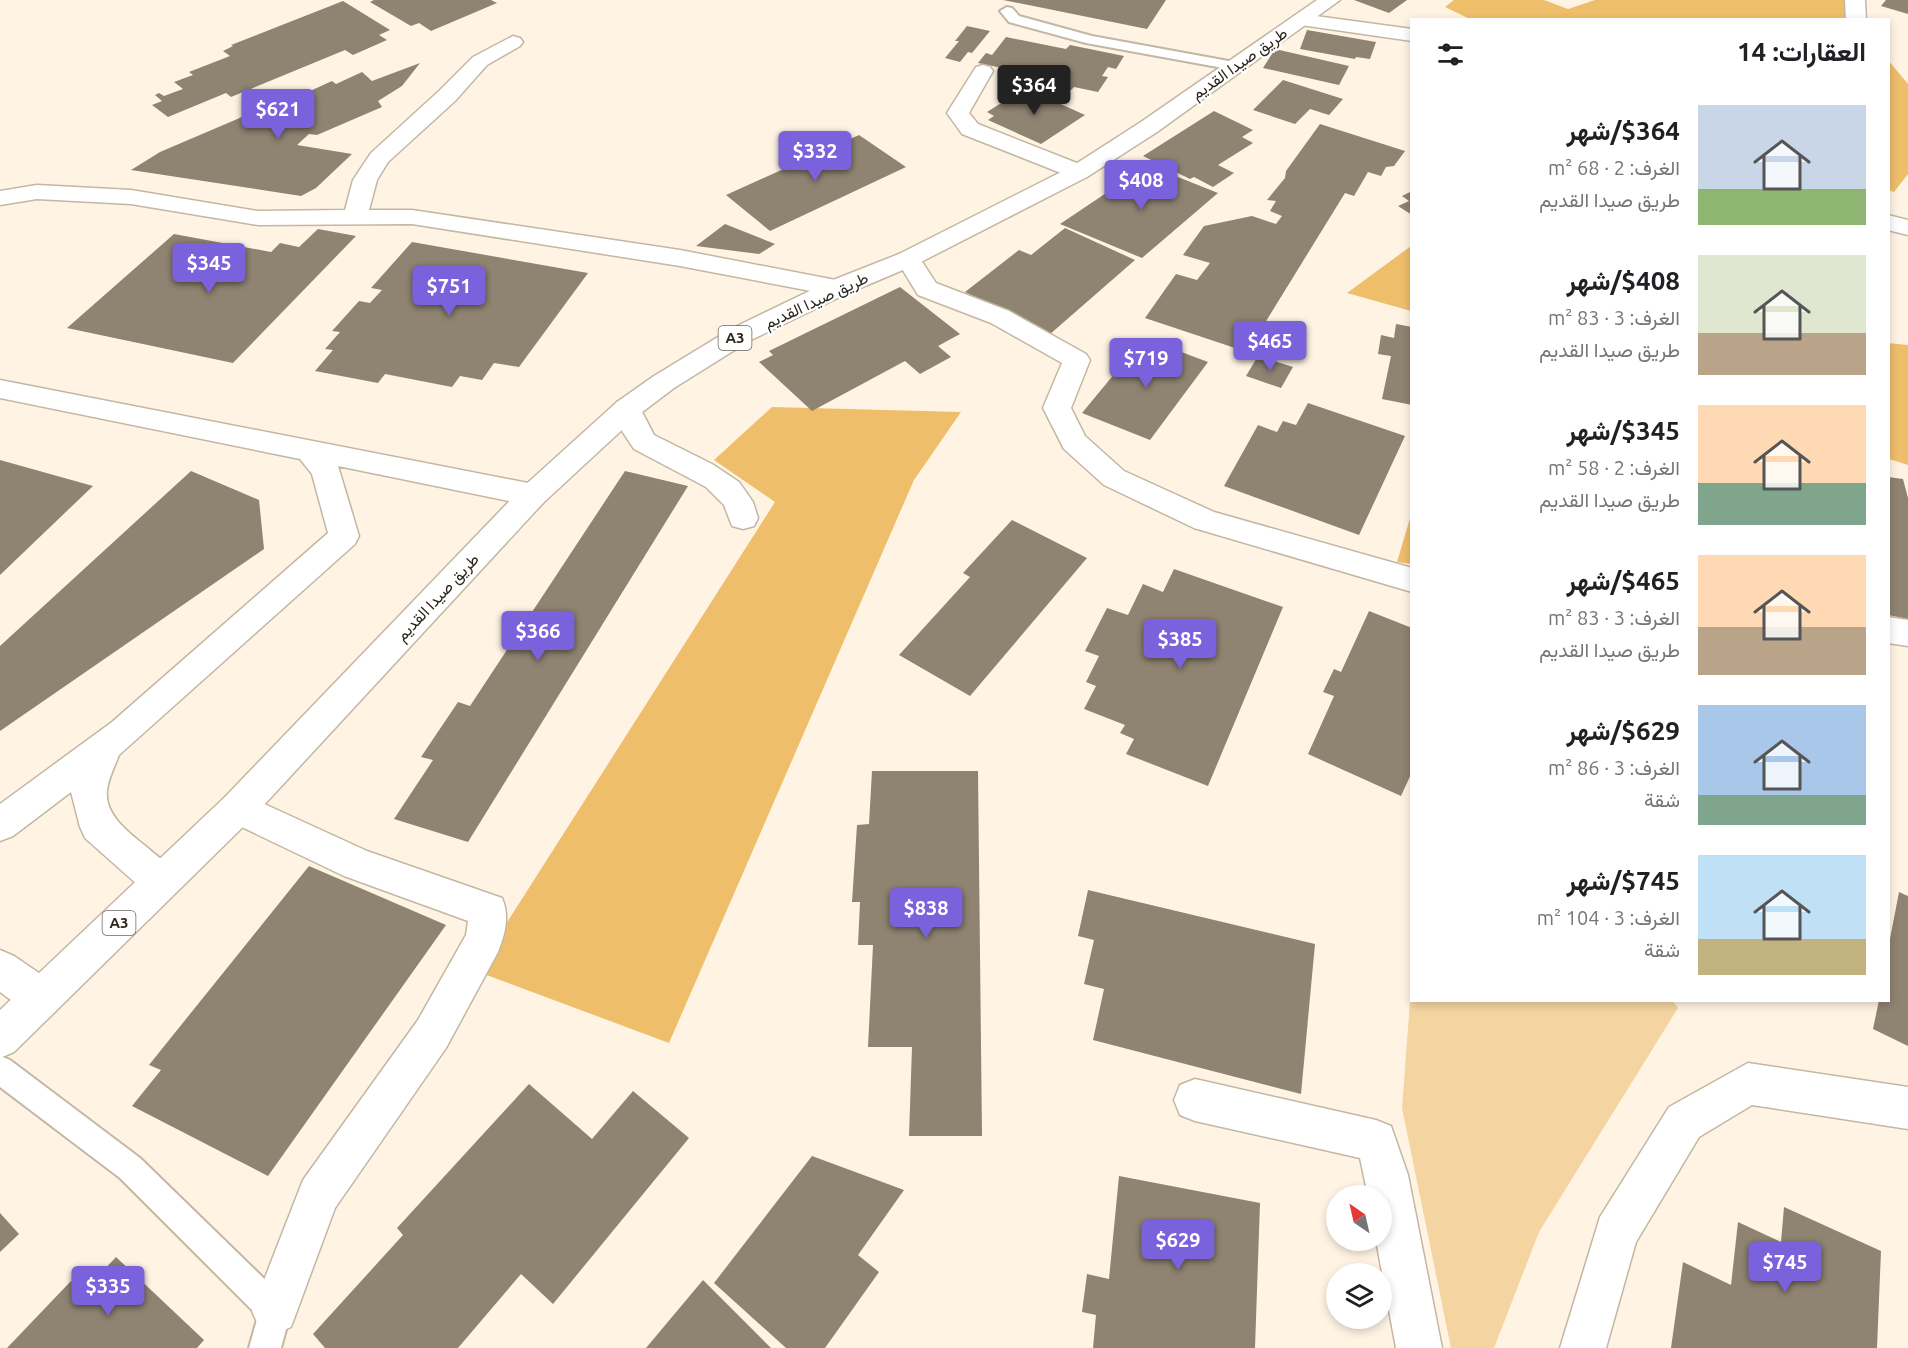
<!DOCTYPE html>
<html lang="ar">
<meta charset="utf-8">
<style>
body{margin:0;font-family:Ubuntu,Vazirmatn,sans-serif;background:#f6f6f6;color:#202124;direction:rtl;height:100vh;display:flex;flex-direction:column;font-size:22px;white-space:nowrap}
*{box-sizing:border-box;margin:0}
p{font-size:20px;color:#757577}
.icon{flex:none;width:33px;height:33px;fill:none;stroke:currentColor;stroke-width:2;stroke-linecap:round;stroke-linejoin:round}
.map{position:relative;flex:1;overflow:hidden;direction:ltr}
.side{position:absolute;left:1410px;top:18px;width:480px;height:984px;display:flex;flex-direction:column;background:#fff;border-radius:0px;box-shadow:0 3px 9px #0003;direction:rtl}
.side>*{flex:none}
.needle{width:39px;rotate:326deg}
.fabs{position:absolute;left:1326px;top:1185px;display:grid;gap:12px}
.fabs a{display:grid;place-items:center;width:66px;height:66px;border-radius:50%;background:#fff;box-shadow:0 3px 9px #0003;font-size:30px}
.price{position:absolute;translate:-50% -51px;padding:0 14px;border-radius:6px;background:#7b62dd;color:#fff;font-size:20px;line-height:39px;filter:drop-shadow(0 2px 3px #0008)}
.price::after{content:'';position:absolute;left:50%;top:36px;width:18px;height:14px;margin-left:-9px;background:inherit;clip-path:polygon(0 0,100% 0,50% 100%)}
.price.active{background:#222;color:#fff}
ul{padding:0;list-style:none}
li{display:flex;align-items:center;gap:18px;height:150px;padding:0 24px}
li span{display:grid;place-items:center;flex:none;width:168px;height:120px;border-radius:0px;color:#555}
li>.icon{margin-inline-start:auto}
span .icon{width:72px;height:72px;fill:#fffc;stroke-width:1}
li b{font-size:26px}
h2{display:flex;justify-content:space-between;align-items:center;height:72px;padding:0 24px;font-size:26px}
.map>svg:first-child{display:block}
</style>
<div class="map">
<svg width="1908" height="1348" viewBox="0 0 1908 1348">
<rect width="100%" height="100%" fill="#fff4e4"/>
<path fill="#f4d4a1" d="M1411,987L1412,1000H1672L1678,1008L1539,1232L1494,1348H1451L1402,1108Z"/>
<path fill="#efbe6b" d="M1454,0H1544L1568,9L1595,0H1856L1860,3L1866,19L1472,20L1445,7Z
M1888,60L1908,84V174L1894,192L1888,190Z
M1411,246V311L1347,293Z
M1888,343L1908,345V465L1889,459Z
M772,407L961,412L914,480L669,1043L476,971L775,502L714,460Z
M1411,515L1412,564H1411L1397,562Z"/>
<path fill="#8f8371" d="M374,0H491L497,3L431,31L419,23L411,26L370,2Z
M1003,0H1166L1147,29Z
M1354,0H1407L1389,13Z
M1886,0H1908V14L1881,6Z
M343,1L390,30L379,35L387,40L353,55L345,50L231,97L226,93L168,117L152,105L162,101L155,95L159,93L164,96L183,89L174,82L193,75L189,72L230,56L223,51L233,46L231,45Z
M967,26L990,31L972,53L968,52L960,62L945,58L959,41H955Z
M1307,30L1376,42L1370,59L1356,57L1355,59L1300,49Z
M1006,37L1066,49L1070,45L1124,56L1116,69L1108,67L1102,76L1108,77L1098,92L1074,87L1071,90L1018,78L1022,72L978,63L986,53L992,55Z
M1275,49L1349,66L1339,85L1263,68Z
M420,63L402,86L378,101L382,107L317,135L309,134L297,145L352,154L316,188L301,196L131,170L160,152L296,94L299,96L332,81L336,84L362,72L372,81Z
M1283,80L1343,99L1329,115L1310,109L1295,124L1253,110Z
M1025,88L1085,115L1041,144L988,120L994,116L987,112Z
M1214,111L1253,130L1242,137L1253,143L1218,165L1234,173L1213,187L1194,177L1190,179L1143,156Z
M1320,124L1405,151L1394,166L1386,167L1381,176L1368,172L1354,196L1345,193L1247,352L1145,318L1176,274L1197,280L1210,263L1183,255L1204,226L1252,216L1276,224L1282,216L1270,211L1276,201L1267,200L1285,178L1286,171Z
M859,135L906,167L770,231L726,195Z
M1148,165L1218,193L1142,258L1060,224Z
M1412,191V215L1398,206L1409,201L1402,196Z
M725,224L775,244L759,254L696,246Z
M1065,228L1135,260L1049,335L965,292L1019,250L1031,255Z
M318,229L356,236L233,363L67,328L174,234L271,252L280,243L299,247Z
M412,242L588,273L519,367L494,363L482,380L460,376L452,387L385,374L378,383L315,371L333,350L325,349L340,332L332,331L359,301L370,303L382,290L371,288Z
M900,287L960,334L938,346L951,357L920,374L905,361L812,411L759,362L773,355L769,351Z
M1396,324L1412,327V405L1382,399L1391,356L1378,354L1381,335L1394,338Z
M1144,338L1208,362L1150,440L1082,413Z
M1258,356L1293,367L1281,388L1246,376Z
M1308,403L1405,436L1359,535L1224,486L1258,425L1277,432L1283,421L1296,425Z
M0,460L93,486L0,575Z
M191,471L259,500L264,549L0,731V646Z
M625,471L688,486L468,842L394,819L433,760L421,757L458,702L470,706Z
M1888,477L1903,479L1908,498V619L1888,615Z
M1012,520L1087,558L970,696L899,655L970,577L963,573Z
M1174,569L1283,607L1208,786L1126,754L1134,739L1120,733L1125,725L1084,709L1096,686L1086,682L1099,656L1085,651L1107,608L1128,615L1143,584L1163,592Z
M1369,611L1412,628V772L1401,796L1308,754L1334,696L1323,692L1334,669L1341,672Z
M872,771H978L982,1136H909L912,1047H868L873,945H858L860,902H852L857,825L869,824Z
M309,866L446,925L268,1176L132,1106L161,1070L149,1065Z
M1088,890L1315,944L1301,1094L1093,1040L1104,989L1084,984L1094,940L1078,936Z
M1899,892L1908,896V1046L1873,1029L1879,1000H1888V949Z
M529,1084L592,1139L633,1091L689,1138L553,1304L521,1274L458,1348H325L313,1334L403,1235L397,1228Z
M812,1156L904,1190L858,1255L879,1272L825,1348H786L714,1283Z
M1119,1176L1260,1203L1255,1348H1093L1096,1315L1082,1312L1087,1274L1109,1279Z
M1784,1207L1881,1251L1877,1348H1671L1683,1262L1731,1285L1738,1222L1781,1242Z
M0,1213L19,1234L0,1252Z
M116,1257L204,1340L197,1348H7L71,1281L83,1292Z
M703,1280L771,1348H646Z"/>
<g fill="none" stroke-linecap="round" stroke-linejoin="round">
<defs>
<path id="service" d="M1007,7L1012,8L1019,16L1092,36L1234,62L1241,66L1234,70L1086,43L1009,22L1000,11Z
M0,1056L10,1060L140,1158L286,1300L291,1311L281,1348H249L258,1316L120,1178L0,1087Z"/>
<path id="minor" d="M1845,0H1865L1866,20H1846Z
M1301,14L1412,29V41L1294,24L1291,20L1294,16Z
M513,36L520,38L523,42L520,46L487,65L455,101L388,162L377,180L369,210H412L680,250L846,282L850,288L846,294L837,296L680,266L412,224L258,225L131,204L37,199L0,205V191L37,185L131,190L258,211L345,210L353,180L371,153L439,91L473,57Z
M983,65L990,67L993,71L969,113L978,124L1087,167L1090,172L1087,177L1079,179L1071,177L962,134L947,113L976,67Z
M1888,215L1908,220V235L1888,230Z
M908,251L917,254L936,283L1009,311L1086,354L1090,360L1071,408L1085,436L1124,471L1214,512L1412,568V592L1194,528L1104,485L1064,449L1043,408L1062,363L991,323L918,295L896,259L899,254Z
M0,380L533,484L543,487L548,495L543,503L533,506L338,466L359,536L355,544L119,755C115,766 108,779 107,791C103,829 165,850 180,882L174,894L161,899L148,894L85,838L80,827L71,792L13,836L0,841V804L112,722L328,533L312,474L300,459L0,398Z
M627,399L637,402L654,435L712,464L739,482L753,502L758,518L754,526L743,529L732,526L724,505L706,487L634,449L622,431L613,409L617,402Z
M1888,617L1908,620V646L1888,643Z
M238,792L367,851L502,898C510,916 505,934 498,952L446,1048L335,1208L291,1327L275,1334L259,1327L252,1311L303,1180L418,1020L466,935L468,921L344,876L225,819L220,808L225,797Z
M0,950L14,956L55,984L61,998L55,1012L41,1017L27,1012L0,992Z
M1748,1063L1908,1087V1129L1752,1105L1699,1137L1636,1242L1606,1348H1560L1600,1217L1669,1107Z
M1195,1079L1376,1120L1391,1126L1408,1175L1442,1348H1396L1376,1240H1382V1196H1368L1360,1158L1195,1121L1180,1115L1174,1100L1180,1085Z"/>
<path id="trunk" d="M1317,0H1340L1157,132L1087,177L917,264L846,294L749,341L674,388L637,416L543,503L251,819L14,1052L0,1058V1010L225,797L523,487L617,402L654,376L731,329L828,282L899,254L1071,167L1141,122Z"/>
</defs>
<use href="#service" stroke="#c3b7a3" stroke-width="4"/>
<use href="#minor" stroke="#c3b7a3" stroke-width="3"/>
<use href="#trunk" stroke="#c3b7a3" stroke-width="3"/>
<use href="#service" fill="#fff" fill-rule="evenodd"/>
<use href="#minor" fill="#fff" fill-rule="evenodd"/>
<use href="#trunk" fill="#fff" fill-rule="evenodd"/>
</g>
<g text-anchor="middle" stroke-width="4.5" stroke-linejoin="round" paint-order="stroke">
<g fill="#fff" stroke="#6b6762" stroke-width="1.5">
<rect x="718.5" y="326" width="33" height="24" rx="4.5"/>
<rect x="102.5" y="911" width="33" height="24" rx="4.5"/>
</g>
<g font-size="15" font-weight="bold" fill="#2b261e">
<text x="735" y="343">A3</text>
<text x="119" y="928">A3</text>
</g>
<g font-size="16" fill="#2b261e" stroke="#fff">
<text transform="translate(1239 63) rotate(-35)" y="6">طريق صيدا القديم</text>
<text transform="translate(816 300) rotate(-25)" y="6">طريق صيدا القديم</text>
<text transform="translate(437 597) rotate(-47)" y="6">طريق صيدا القديم</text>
</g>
</g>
</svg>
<div class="fabs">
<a><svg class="needle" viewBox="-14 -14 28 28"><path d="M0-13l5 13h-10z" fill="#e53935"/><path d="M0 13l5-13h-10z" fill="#757577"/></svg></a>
<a><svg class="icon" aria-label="layers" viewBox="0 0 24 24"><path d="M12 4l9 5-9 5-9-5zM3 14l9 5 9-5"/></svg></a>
</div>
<b class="price active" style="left:1034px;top:116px">$364</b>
<b class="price" style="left:278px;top:140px">$621</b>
<b class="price" style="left:815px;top:182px">$332</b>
<b class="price" style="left:1141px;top:211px">$408</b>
<b class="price" style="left:209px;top:294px">$345</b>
<b class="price" style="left:449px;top:317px">$751</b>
<b class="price" style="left:1270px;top:372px">$465</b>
<b class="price" style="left:1146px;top:389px">$719</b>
<b class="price" style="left:538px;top:662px">$366</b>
<b class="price" style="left:1180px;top:670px">$385</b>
<b class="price" style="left:926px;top:939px">$838</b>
<b class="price" style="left:1178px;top:1271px">$629</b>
<b class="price" style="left:1785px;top:1293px">$745</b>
<b class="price" style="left:108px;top:1317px">$335</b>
<section class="side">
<h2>العقارات: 14<svg class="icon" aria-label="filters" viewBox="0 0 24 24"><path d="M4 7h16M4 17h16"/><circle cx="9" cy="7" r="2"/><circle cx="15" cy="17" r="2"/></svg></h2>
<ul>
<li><span style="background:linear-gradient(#c9d6e8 70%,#8fb573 0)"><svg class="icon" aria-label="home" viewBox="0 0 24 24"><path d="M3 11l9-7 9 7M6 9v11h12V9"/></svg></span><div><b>$364/شهر</b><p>الغرف: 2 · 68 m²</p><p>طريق صيدا القديم</p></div></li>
<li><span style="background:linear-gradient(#dfe7d0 65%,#b9a48a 0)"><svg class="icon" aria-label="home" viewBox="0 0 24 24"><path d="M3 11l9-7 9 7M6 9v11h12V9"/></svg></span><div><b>$408/شهر</b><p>الغرف: 3 · 83 m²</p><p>طريق صيدا القديم</p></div></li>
<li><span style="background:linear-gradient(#ffd9b3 65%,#7fa58c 0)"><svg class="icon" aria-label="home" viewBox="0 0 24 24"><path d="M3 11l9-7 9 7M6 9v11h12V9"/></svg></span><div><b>$345/شهر</b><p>الغرف: 2 · 58 m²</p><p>طريق صيدا القديم</p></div></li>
<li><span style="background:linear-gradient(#ffd9b3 60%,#b9a48a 0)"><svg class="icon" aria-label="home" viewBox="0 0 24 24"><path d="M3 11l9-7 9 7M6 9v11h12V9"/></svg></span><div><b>$465/شهر</b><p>الغرف: 3 · 83 m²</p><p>طريق صيدا القديم</p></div></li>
<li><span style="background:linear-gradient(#a9c7e8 75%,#7fa58c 0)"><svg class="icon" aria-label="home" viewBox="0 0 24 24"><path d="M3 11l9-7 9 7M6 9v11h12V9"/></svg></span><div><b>$629/شهر</b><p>الغرف: 3 · 86 m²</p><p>شقة</p></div></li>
<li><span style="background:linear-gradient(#bfe0f5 70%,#c2b280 0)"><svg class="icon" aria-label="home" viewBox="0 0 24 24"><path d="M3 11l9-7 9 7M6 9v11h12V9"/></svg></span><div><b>$745/شهر</b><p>الغرف: 3 · 104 m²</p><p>شقة</p></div></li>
</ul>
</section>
</div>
